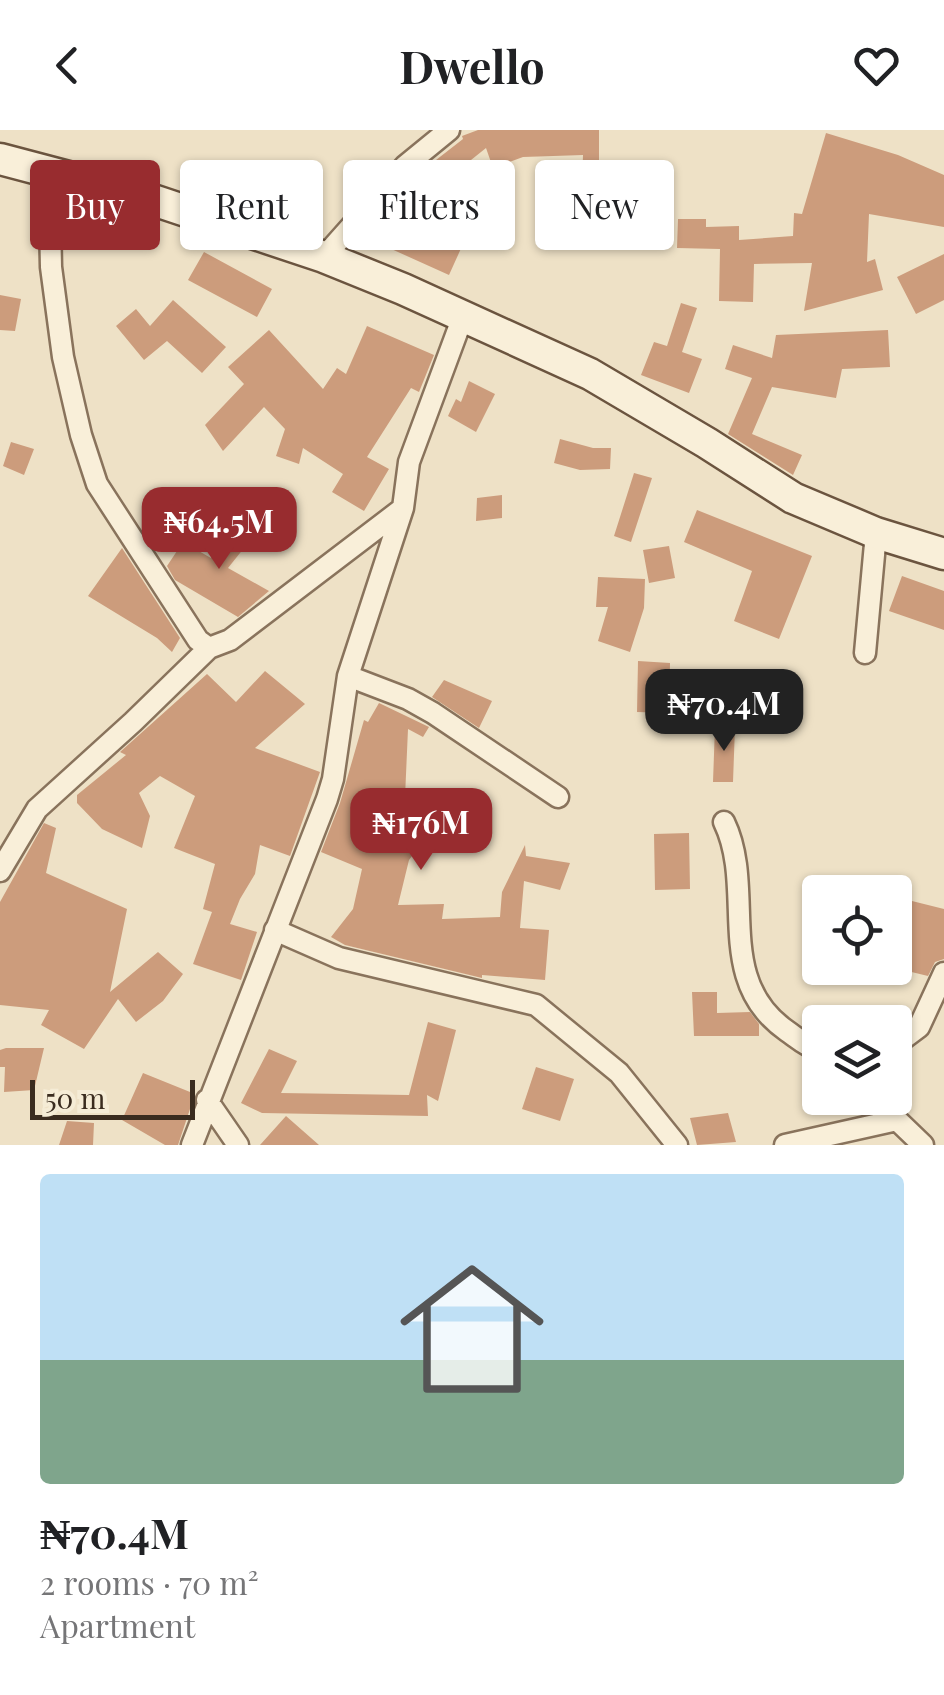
<!DOCTYPE html>
<meta charset="utf-8">
<style>
body{margin:0;font-family:"Playfair Display",serif;background:#f6f6f6;color:#202124;height:100vh;display:flex;flex-direction:column;font-size:38px;white-space:nowrap}
*{box-sizing:border-box;margin:0}
p{font-size:32px;color:#757577}
.icon{flex:none;width:55px;height:55px;fill:none;stroke:currentColor;stroke-width:2;stroke-linecap:round;stroke-linejoin:round}
.map{position:relative;height:1015px;overflow:hidden}
.drawer{display:flex;flex-direction:column;background:#fff;flex:1}
.drawer>*{flex:none}
.hud{position:absolute;left:30px;top:30px;width:885px;height:90px;display:flex;gap:20px}
.fabs{position:absolute;left:802px;top:745px;display:grid;gap:20px}
.fabs a{display:grid;place-items:center;width:110px;height:110px;border-radius:10px;background:#fff;box-shadow:0 2px 8px #0004;font-size:50px}
.scale{position:absolute;left:30px;bottom:25px;width:165px;box-sizing:border-box;padding-left:10px;border:5px solid #3a2c1f;border-top:0;font-size:28px;line-height:35px;white-space:nowrap;color:#3a2c1f;-webkit-text-stroke:8px #f5ecd6;paint-order:stroke}
.price{position:absolute;translate:-50% -85px;padding:0 22px;border-radius:20px;background:#982c2f;color:#fff;font-size:32px;line-height:65px;filter:drop-shadow(0 2px 5px #0008)}
.price::after{content:'';position:absolute;left:50%;top:60px;width:30px;height:22px;margin-left:-15px;background:inherit;clip-path:polygon(0 0,100% 0,50% 100%)}
.price.active{background:#222;color:#fff}
ul{padding:0;list-style:none}
li{display:grid;align-content:center;gap:20px;height:530px;padding:0 40px}
li+li{border-top:2px solid #e0e0e0}
li span{display:grid;place-items:center;height:310px;border-radius:10px;color:#555}
li>.icon{margin-inline-start:auto}
span .icon{width:180px;height:180px;fill:#fffc;stroke-width:1}
li b{font-size:42px}
.chip{padding:0 35px;border-radius:10px;background:#fff;box-shadow:0 2px 8px #0004;font-size:35px;line-height:90px}
.chip.active{background:#982c2f;color:#fff}
header{display:flex;justify-content:space-between;align-items:center;height:130px;padding:0 40px;background:#fff;font-size:45px;font-weight:700}
.map>svg:first-child{display:block}
</style>
<header><svg class="icon" aria-label="back" viewBox="0 0 24 24"><path d="M15 5l-7 7 7 7"/></svg>Dwello<svg class="icon" aria-label="heart" viewBox="0 0 24 24"><path d="M12 20l-8-8c-3-5 5-10 8-4 3-6 11-1 8 4z"/></svg></header>
<div class="map">
<svg width="944" height="1015" viewBox="0 0 944 1015">
<rect width="100%" height="100%" fill="#eee1c6"/>
<path fill="#cc9c7c" d="M478,0H599V30H602L600,86L581,85L583,25L523,27L493,38L486,18L441,54L427,37L463,9L462,6Z
M826,3L898,25L944,45V97L869,84L867,132L875,129L883,160L804,181L812,133L754,134L753,172L719,171L720,119L677,118L678,89H706V97L739,96V110L793,106L794,83L802,84Z
M392,82L463,114L449,145L378,113Z
M204,122L272,159L257,187L188,150Z
M944,124V170L916,184L897,147Z
M0,165L21,169L15,201L0,200Z
M173,170L226,217L202,243L167,211L144,230L116,196L136,179L150,196Z
M681,173L697,178L682,222L702,229L689,263L641,245L654,212L667,216Z
M367,196L434,225L419,262L411,258L367,327L389,339L364,381L332,362L343,344L303,318L299,334L276,326L285,299L264,277L223,321L205,295L244,254L228,237L269,200L323,259L337,238L346,244Z
M888,200L890,237L842,239L836,268L772,257L752,304L802,325L793,345L728,304L752,248L725,239L733,215L772,228L776,205Z
M469,251L495,264L476,302L448,286L456,269L461,272Z
M560,309L593,318H611L610,339L580,340L554,333Z
M11,312L34,319L24,345L3,336Z
M634,343L652,348L631,412L614,406Z
M502,365V388L476,391L477,368Z
M697,380L812,426L779,509L734,491L752,441L684,412Z
M240,387L260,398L228,438L269,461L238,487L175,450L167,436L183,412L211,428Z
M669,416L675,448L649,453L643,420Z
M122,418L180,508L172,522L157,508L88,466Z
M902,446L944,461V500L889,481Z
M598,447L645,449L644,478L630,522L598,511L608,477H596Z
M638,531L670,533L669,583L637,582Z
M265,541L305,574L255,618L320,642L290,726L260,715L255,744L240,769L230,794L257,802L241,850L193,834L212,782L203,779L215,734L174,718L195,666L160,646L139,663L150,686L142,718L102,699L77,673V665L126,625L120,622L207,544L236,572Z
M444,550L492,571L479,598L432,567Z
M762,561L763,581L733,582L732,562Z
M379,573L429,597L423,607L408,599L404,690L426,707L409,730L398,775L444,774L442,789L500,787L502,762L525,715L526,726L570,733L560,760L524,751L520,798L549,800L545,850L482,845V848L345,815L331,807L353,779L362,739L321,722L340,673L364,590L368,592Z
M715,596L735,597L733,652H713Z
M44,693L56,698L46,743L127,779L110,862L158,822L183,844L163,871L136,892L118,869L84,919L41,895L49,880L0,875V772Z
M689,703L690,759L655,760L654,704Z
M908,770L944,779V829L935,832L928,846L895,838V820Z
M692,862H717V883L750,882L759,894V906H694Z
M428,892L456,900L438,971L427,965L428,986L262,983L241,973L269,919L297,931L281,963L409,965Z
M6,918H44L34,960L4,962L5,937H0V920Z
M536,937L574,949L560,991L522,979Z
M143,943L195,964L178,1015H165L122,990Z
M728,983L736,1012L697,1015L690,988Z
M286,986L319,1015H260Z
M67,991L94,993L93,1015H59Z"/>
<g fill="none" stroke-linecap="round" stroke-linejoin="round">
<defs>
<path id="minor" d="M49,43L51,137L63,227L81,305L97,354L198,510L209,518
M324,127L405,36L449,0
M865,523L876,403
M348,546L408,569L433,583L558,667
M724,692C757,760 712,849 787,901C797,908 807,917 820,921
M0,741L37,679L133,592L209,518L230,510L402,379
M275,800L339,828L536,875L619,943L677,1015
M895,915L919,897L944,843
M885,968L897,990L923,1015
M207,970L238,1015
M192,1015L327,669L333,649L348,546L403,378L409,332L462,189
M785,1015L897,990"/>
<path id="secondary" d="M0,29L144,67L324,127L403,159L590,244L707,313L793,368L876,403L944,424"/>
</defs>
<use href="#minor" stroke="#89735c" stroke-width="25"/>
<use href="#secondary" stroke="#6b543f" stroke-width="35"/>
<use href="#minor" stroke="#f9efd9" stroke-width="20"/>
<use href="#secondary" stroke="#f9efd9" stroke-width="30"/>
</g>
</svg>
<div class="fabs">
<a><svg class="icon" aria-label="locate" viewBox="0 0 24 24"><circle cx="12" cy="12" r="6"/><path d="M12 2v4M12 18v4M2 12h4M18 12h4"/></svg></a>
<a><svg class="icon" aria-label="layers" viewBox="0 0 24 24"><path d="M12 4l9 5-9 5-9-5zM3 14l9 5 9-5"/></svg></a>
</div>
<div class="scale">50 m</div>
<b class="price" style="left:219px;top:442px">₦64.5M</b>
<b class="price active" style="left:724px;top:624px">₦70.4M</b>
<b class="price" style="left:421px;top:743px">₦176M</b>
<div class="hud">
<a class="chip active">Buy</a>
<a class="chip">Rent</a>
<a class="chip">Filters</a>
<a class="chip">New</a>
</div>
</div>
<section class="drawer">
<ul>
<li><span style="background:linear-gradient(#bfe0f5 60%,#7fa58c 0)"><svg class="icon" aria-label="home" viewBox="0 0 24 24"><path d="M3 11l9-7 9 7M6 9v11h12V9"/></svg></span><div><b>₦70.4M</b><p>2 rooms · 70 m²</p><p>Apartment</p></div></li>
</ul>
</section>
